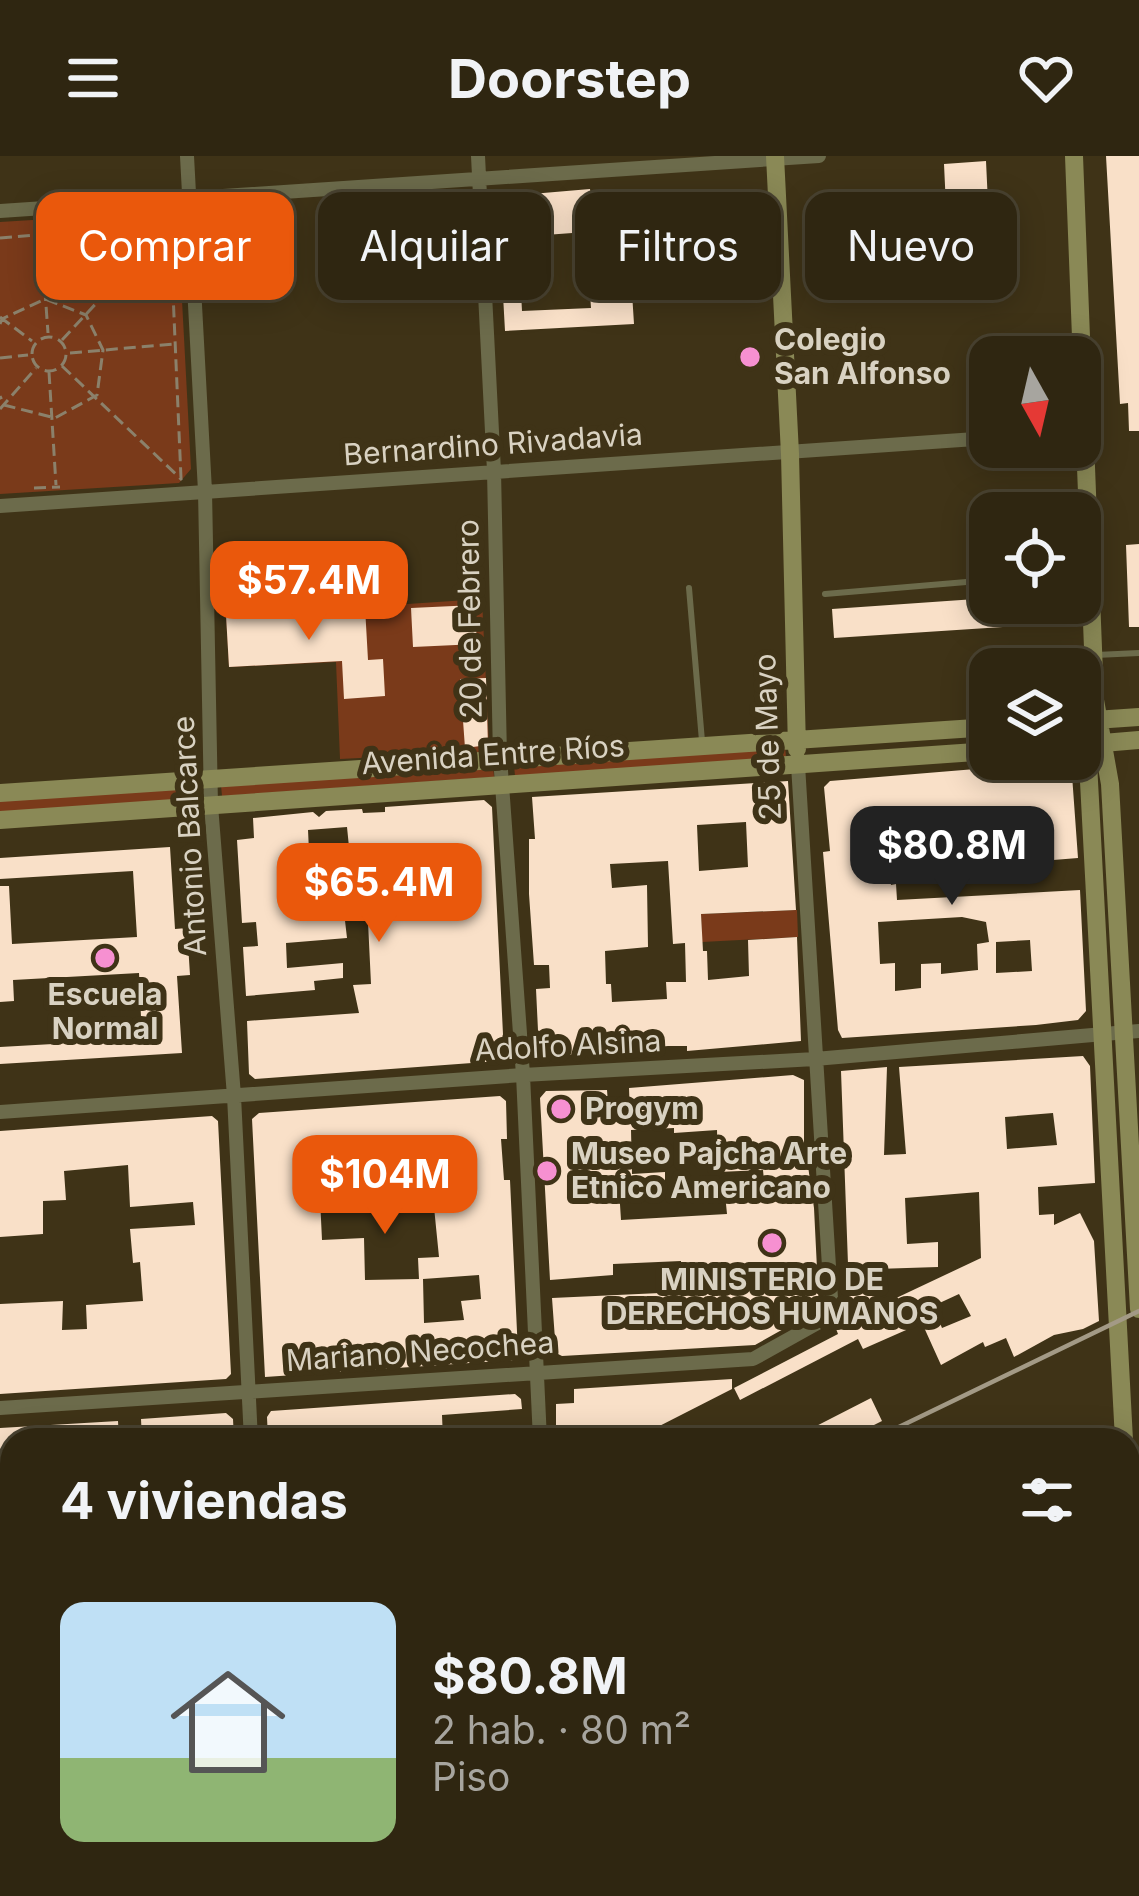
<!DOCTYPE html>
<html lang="es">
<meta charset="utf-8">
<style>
body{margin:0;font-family:Inter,sans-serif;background:#372e1a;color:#f1f3f6;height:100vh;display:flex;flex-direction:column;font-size:45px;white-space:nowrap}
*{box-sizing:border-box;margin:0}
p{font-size:39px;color:#a7a59f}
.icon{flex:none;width:66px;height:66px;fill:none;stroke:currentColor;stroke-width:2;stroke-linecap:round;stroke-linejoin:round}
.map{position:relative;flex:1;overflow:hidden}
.side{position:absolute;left:0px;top:1272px;width:1140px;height:468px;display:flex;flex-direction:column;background:#2f2611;border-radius:36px 36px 0 0;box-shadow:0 6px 30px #0003,0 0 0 3px #4a4331}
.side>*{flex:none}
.banner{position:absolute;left:36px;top:36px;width:1068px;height:108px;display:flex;gap:24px}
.needle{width:78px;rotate:172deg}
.controls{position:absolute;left:969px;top:180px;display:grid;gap:24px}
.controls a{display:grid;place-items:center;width:132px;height:132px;border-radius:24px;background:#2f2611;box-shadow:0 6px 30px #0003,0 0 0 3px #4a4331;font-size:60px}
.price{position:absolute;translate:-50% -102px;padding:0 27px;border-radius:24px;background:#ea580c;color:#fff;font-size:39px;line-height:78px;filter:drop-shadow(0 3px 6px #0008)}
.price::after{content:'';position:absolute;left:50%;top:72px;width:36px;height:27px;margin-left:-18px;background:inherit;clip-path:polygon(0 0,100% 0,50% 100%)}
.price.selected{background:#222;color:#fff}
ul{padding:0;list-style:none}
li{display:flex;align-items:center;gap:36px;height:300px;padding:0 60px}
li+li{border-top:3px solid #4a4331}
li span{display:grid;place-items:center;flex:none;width:336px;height:240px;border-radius:24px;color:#555}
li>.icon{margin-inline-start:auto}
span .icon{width:144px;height:144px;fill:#fffc;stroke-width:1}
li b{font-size:51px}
h2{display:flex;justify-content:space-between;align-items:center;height:144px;padding:0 60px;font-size:51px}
.tag{padding:0 42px;border-radius:24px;background:#2f2611;box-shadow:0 6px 30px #0003,0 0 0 3px #4a4331;font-size:42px;line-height:108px}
.tag.selected{background:#ea580c;color:#fff}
header{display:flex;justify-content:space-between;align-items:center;height:156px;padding:0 60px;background:#2f2611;font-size:54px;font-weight:700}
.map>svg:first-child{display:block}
</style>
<header><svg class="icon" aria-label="menu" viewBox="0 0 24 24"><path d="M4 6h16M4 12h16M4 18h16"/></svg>Doorstep<svg class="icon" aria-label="heart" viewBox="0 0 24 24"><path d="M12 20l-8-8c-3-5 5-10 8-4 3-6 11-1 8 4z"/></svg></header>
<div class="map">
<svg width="1139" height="1740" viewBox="0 0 1139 1740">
<rect width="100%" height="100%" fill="#3f3317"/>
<path fill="#7a3a1a" d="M162,56L178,69L191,313L179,327L0,338V66Z
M331,438L333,453L482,443L489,589L478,596L340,603L336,506L229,511L226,459L306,454V439Z
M785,590L786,601L515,620L514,609Z
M493,610L494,621L222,640L221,629Z
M201,630L202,642L0,656V645Z
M797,754L798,781L702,786L701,758Z"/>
<path fill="#f9e0c8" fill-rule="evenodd" d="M1106,0H1139V275H1129L1128,247L1120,248Z
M986,5L992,132L950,137L944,8Z
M590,33L592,48L635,45L639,104L630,105L634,168L505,175L498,49L507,40ZM586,76L591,152L522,155L518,81Z
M1139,388V471H1129L1126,389Z
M331,438L332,453L365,451L368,504L383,503L385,540L344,543L342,505L229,511L226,459L307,454L306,439Z
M990,442V447H1078V466L834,482L832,453Z
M475,449L477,488L413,491L411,452Z
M486,522L488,589L465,592L460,523Z
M1071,605L1078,702L1015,707L1011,667L1006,668L1005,657L983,659L985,689L971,691L970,677L950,679L948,659L903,662L904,672L885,673L891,729L896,728L897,744L1080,734L1086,855L1078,864L1036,869L842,882L838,874L823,696L830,695L824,631L830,625ZM962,761L986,766L989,786L977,788L978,814L941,818V807L921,808V832L895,835V807L880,808L878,766ZM1030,784L1032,815L996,817V786Z
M788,625L796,754L701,758L703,795H707L708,824L749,820L748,784L797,781L801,885L687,895V890H668L547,901L539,895L536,833L550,832L549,809H534L529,738V683H535L532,641ZM746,666L748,711L699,715L697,669ZM668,705L673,788L685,787L686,826H666L667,843L612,846L611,828H606L605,795L648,791L647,729L612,732L610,708Z
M484,644L492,651L504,899L499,905L255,923L249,918L247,865L359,857L353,829L371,828L368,766L433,760L431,727H414L412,699L389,700V695L378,697L377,689L349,691L347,671L308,674L312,759L344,756L347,782L286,787L287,812L343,807V822L314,825L315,834L246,840L243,791L258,790L256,766L242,767L237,684L254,682L253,662L313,656L319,661L326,655L362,653L363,657L385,656V651Z
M170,691L175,773L187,772L190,819L177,820L182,897L0,908V891L142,883L139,817L13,824L14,845L0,846V730H9L12,788L137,781L133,715L0,723V702Z
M1083,900L1090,910L1095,1027L1038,1031L1039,1059L1054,1058V1069L1080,1057L1094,1085L1099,1165L1083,1173L1054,1179L1014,1201L1006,1182L985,1191L983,1186L941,1209L922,1167L863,1193L858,1183L740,1244L734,1232L838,1178L835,1170L850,1163L841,915L887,911L884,999L906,998L899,911ZM1053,957L1057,989L1007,993L1005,961ZM979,1036L981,1102L875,1152L876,1113L938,1111V1086L907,1088L905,1042ZM959,1138L971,1160L942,1172L933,1150Z
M793,919L804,924V1011L808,1010L814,1052L819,1153L755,1189L562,1200L556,1197L552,1142L682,1136L681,1105L613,1108V1119L550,1124L540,942L546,935L607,934L609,961L630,960L629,932ZM674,972V977L717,974L718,1016L763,1014L765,1035L725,1038L727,1058L621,1064L619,1033L665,1030V1016L632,1018L631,974Z
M500,940L506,945L507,983H501L504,1024H510L518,1197L514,1204L265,1221L252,963L259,957ZM434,979L437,1032L404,1034L406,1053L434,1051L439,1101L418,1102L419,1123L365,1124L364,1082L322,1084L320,1042L340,1041L338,1001L367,996L368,1031L413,1028L410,982ZM479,1119L481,1143L461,1145L464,1164L424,1167L423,1123Z
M212,960L218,965L231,1218L226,1223L0,1238V1148L63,1145L62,1174L87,1173L86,1149L143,1145L140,1106L133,1107L130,1073L195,1069L193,1046L130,1051L128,1009L64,1015L66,1044L43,1045V1078L0,1081V975Z
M732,1223V1233L632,1284H556V1248L574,1247V1233Z
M515,1238L521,1243L522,1253L442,1259L443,1284H354L353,1279L268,1284L267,1261L271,1255Z
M871,1242L882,1265L844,1284H789Z
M226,1257L233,1263L234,1284H206L205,1278L181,1280V1284H142L141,1263Z
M118,1265L119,1284H12V1304L0,1306V1272Z
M12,1569V1687L0,1693V1570Z"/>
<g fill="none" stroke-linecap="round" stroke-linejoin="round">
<path stroke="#8b816b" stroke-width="3" stroke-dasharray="12 6" stroke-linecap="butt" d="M41,79L48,177
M0,82L170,68L181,322
M0,161L32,185
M0,168L2,163L45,143L86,159L103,194L97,239L55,262L4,249L0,240
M32 198a17 17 0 1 1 34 0a17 17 0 1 1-34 0Z
M62,184L170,68V60
M70,197L174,188
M0,202L28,199
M62,210L182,324
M49,216L56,329
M0,253L36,212
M34,332L60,331"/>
<path stroke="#6c6b4b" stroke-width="6" d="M689,432L702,585
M825,438L990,424
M1096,499L1139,497
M1009,1728L1010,1740
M1099,1740L1107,1729L1139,1726"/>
<path stroke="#6c6b4b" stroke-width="14" d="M187,0L205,335L211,649L234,940L251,1284
M478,0L494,315L500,601L523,919L540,1284
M0,55L819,0
M0,350L990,282
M0,956L523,919L815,903L1139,875
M0,1252L753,1203L832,1159L798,609
M0,1553H12
M851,1740V1728"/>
<path stroke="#8a8956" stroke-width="18" d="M775,0L790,298L797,593
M1074,0L1095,544L1110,628L1139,1153
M1080,565L1139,561
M1087,588L1124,1284
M1091,588L1139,584
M0,637L990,571
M0,664L990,595
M1128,1390L1139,1606"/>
<path stroke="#a39a86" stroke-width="4.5" d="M872,1284L1139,1155
M0,1721L12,1715
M570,1740L594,1728"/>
</g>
<g fill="#f690d1" stroke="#3f3317" stroke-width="4.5">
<circle cx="750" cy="201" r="12"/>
<circle cx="105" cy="802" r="12"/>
<circle cx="561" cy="953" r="12"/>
<circle cx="547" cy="1015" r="12"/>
<circle cx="772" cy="1087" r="12"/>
</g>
<g text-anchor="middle" stroke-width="12" stroke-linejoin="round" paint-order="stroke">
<g font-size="30" font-weight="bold" fill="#d9d2c2" stroke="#3f3317" text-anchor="start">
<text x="774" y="194">Colegio<tspan x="774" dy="34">San Alfonso</tspan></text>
<text x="105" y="849" text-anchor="middle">Escuela<tspan x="105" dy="34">Normal</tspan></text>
<text x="585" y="963">Progym</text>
<text x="571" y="1008">Museo Pajcha Arte<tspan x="571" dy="34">Etnico Americano</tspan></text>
<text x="772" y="1134" text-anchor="middle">MINISTERIO DE<tspan x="772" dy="34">DERECHOS HUMANOS</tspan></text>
</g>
<g font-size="30" fill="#d9d2c2" stroke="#3f3317">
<text transform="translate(493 289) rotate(-4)" y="10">Bernardino Rivadavia</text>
<text transform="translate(470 463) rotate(-91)" y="10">20 de Febrero</text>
<text transform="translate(768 581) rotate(-92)" y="10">25 de Mayo</text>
<text transform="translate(493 599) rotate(-4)" y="10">Avenida Entre Ríos</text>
<text transform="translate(190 680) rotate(-93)" y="10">Antonio Balcarce</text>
<text transform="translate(568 890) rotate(-3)" y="10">Adolfo Alsina</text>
<text transform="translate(420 1196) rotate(-4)" y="10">Mariano Necochea</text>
</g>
</g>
</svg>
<div class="controls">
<a><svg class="needle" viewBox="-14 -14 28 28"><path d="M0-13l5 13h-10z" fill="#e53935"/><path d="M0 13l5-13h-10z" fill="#a7a59f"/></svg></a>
<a><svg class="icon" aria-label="locate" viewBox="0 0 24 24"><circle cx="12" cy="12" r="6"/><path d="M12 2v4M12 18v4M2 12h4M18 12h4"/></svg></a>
<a><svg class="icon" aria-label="layers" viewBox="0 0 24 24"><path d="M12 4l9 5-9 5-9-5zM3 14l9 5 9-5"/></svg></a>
</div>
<b class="price" style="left:309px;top:487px">$57.4M</b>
<b class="price selected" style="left:952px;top:752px">$80.8M</b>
<b class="price" style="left:379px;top:789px">$65.4M</b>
<b class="price" style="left:385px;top:1081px">$104M</b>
<div class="banner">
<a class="tag selected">Comprar</a>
<a class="tag">Alquilar</a>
<a class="tag">Filtros</a>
<a class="tag">Nuevo</a>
</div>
<section class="side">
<h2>4 viviendas<svg class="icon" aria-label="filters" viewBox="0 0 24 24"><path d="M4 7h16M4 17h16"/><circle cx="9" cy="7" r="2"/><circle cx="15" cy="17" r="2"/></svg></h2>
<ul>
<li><span style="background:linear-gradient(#bfe0f5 65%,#8fb573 0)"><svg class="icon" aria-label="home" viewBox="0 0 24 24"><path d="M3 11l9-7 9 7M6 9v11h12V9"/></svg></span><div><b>$80.8M</b><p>2 hab. · 80 m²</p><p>Piso</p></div></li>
</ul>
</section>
</div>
